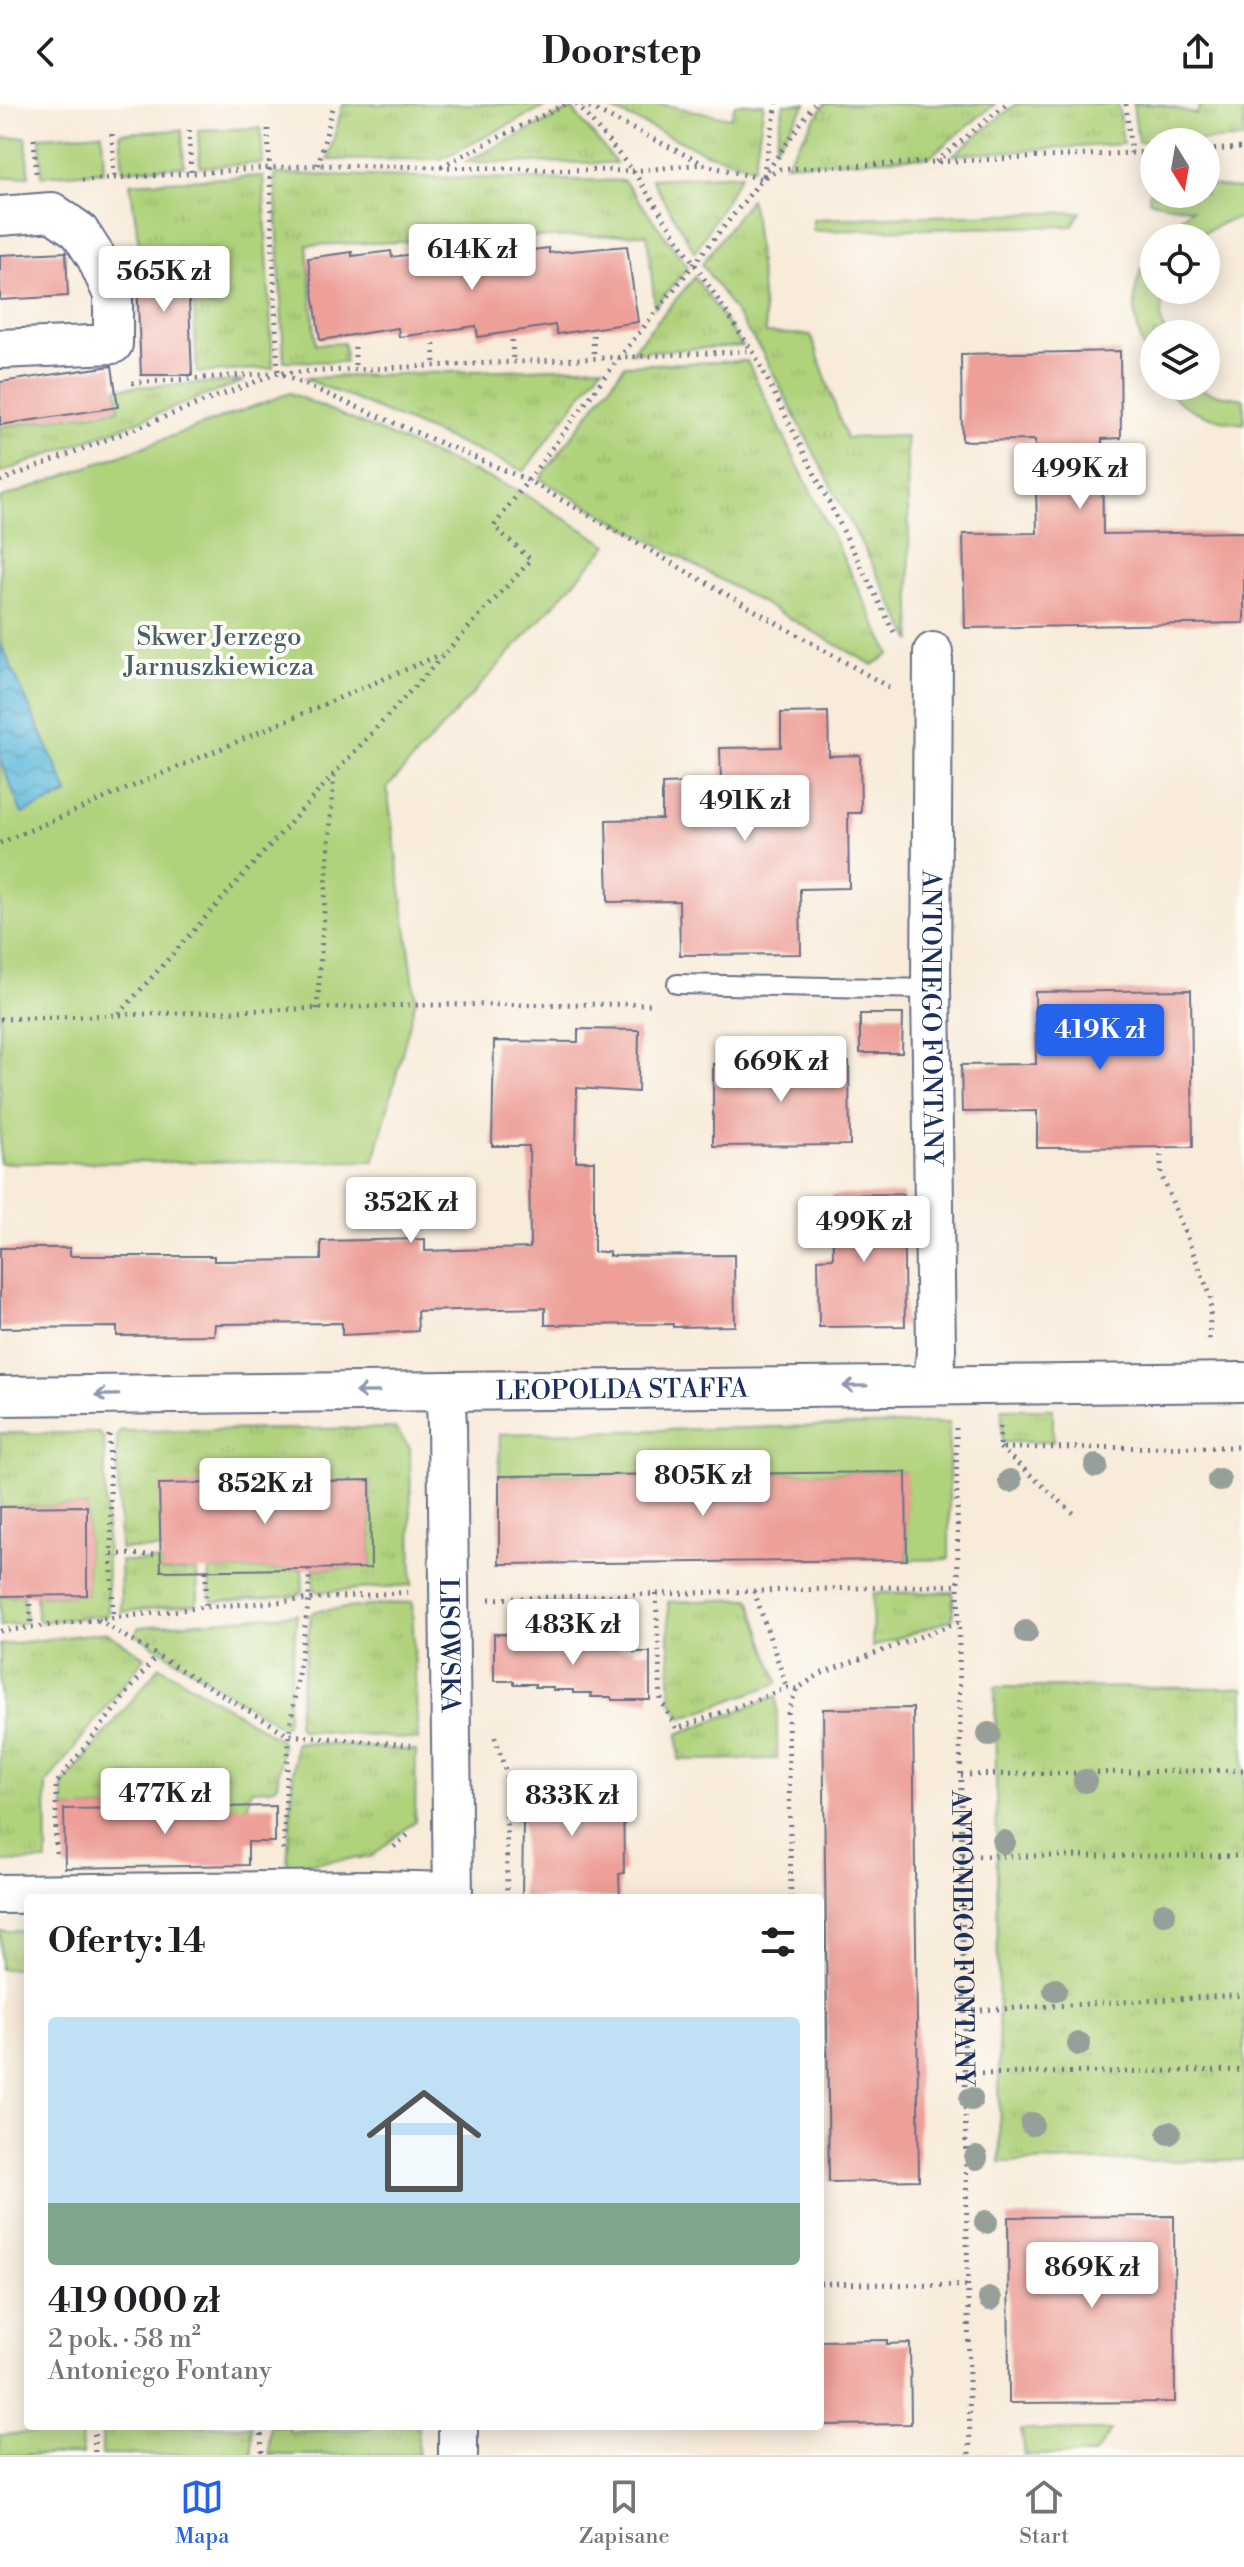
<!DOCTYPE html>
<html lang="pl">
<meta charset="utf-8">
<style>
body{margin:0;font-family:"Libre Bodoni",serif;background:#f2f2f2;color:#202124;height:100vh;display:flex;flex-direction:column;font-size:30px;white-space:nowrap}
*{box-sizing:border-box;margin:0}
p{font-size:26px;color:#757577}
.icon{flex:none;width:44px;height:44px;fill:none;stroke:currentColor;stroke-width:2;stroke-linecap:round;stroke-linejoin:round}
.map{position:relative;flex:1;overflow:hidden}
.drawer{position:absolute;left:24px;top:1790px;width:800px;height:536px;display:flex;flex-direction:column;background:#fff;border-radius:8px;box-shadow:0 4px 20px #0003}
.drawer>*{flex:none}
.needle{width:52px;rotate:169deg}
.controls{position:absolute;left:1140px;top:24px;display:grid;gap:16px}
.controls a{display:grid;place-items:center;width:80px;height:80px;border-radius:50%;background:#fff;box-shadow:0 4px 20px #0003;font-size:40px}
.price{position:absolute;translate:-50% -68px;padding:0 18px;border-radius:8px;background:#fff;color:#222;font-size:26px;line-height:52px;filter:drop-shadow(0 2px 4px #0008)}
.price::after{content:'';position:absolute;left:50%;top:48px;width:24px;height:18px;margin-left:-12px;background:inherit;clip-path:polygon(0 0,100% 0,50% 100%)}
.price.on{background:#2563eb;color:#fff}
ul{padding:0;list-style:none}
li{display:grid;align-content:center;gap:16px;height:424px;padding:0 24px}
li span{display:grid;place-items:center;height:248px;border-radius:8px;color:#555}
li>.icon{margin-inline-start:auto}
span .icon{width:144px;height:144px;fill:#fffc;stroke-width:1}
li b{font-size:34px}
h2{display:flex;justify-content:space-between;align-items:center;height:96px;padding:0 24px;font-size:34px}
header{display:flex;justify-content:space-between;align-items:center;height:104px;padding:0 24px;background:#fff;font-size:36px;font-weight:700}
.tabs{display:flex;justify-content:space-around;align-items:center;height:112px;border-top:2px solid #e0e0e0;background:#fff;font-size:22px;color:#757577}
.tabs a{display:grid;justify-items:center;gap:4px}
.tabs .on{color:#2563eb}
.map>svg:first-child{display:block}
</style>
<header><svg class="icon" aria-label="back" viewBox="0 0 24 24"><path d="M15 5l-7 7 7 7"/></svg>Doorstep<svg class="icon" aria-label="share" viewBox="0 0 24 24"><path d="M12 15V3M7 8l5-5 5 5M5 13v7h14v-7"/></svg></header>
<div class="map">
<svg width="1244" height="2351" viewBox="0 0 1244 2351">
<defs>
<pattern id="grass-tufts" width="24" height="20" patternUnits="userSpaceOnUse" patternTransform="scale(2)"><rect width="24" height="20" fill="#afd27a"/><path d="M3 7l-1-3M5 7V3M7 7l1-3M15 17l-1-3M17 17v-4M19 17l1-3" fill="none" stroke="#96b56c"/></pattern>
<pattern id="water-waves" width="16" height="10" patternUnits="userSpaceOnUse" patternTransform="scale(2)"><rect width="16" height="10" fill="#5fbadd"/><path d="M0 5q4-4 8 0t8 0" fill="none" stroke="#4e98b6"/></pattern>
</defs>
<rect width="100%" height="100%" fill="#fdfcf7"/>
<filter id="ink" filterUnits="userSpaceOnUse"><feTurbulence type="fractalNoise" baseFrequency=".0125" numOctaves="2"/><feDisplacementMap in="SourceGraphic" scale="16" xChannelSelector="R" yChannelSelector="G"/><feConvolveMatrix kernelMatrix="1 2 1 2 8 2 1 2 1" color-interpolation-filters="sRGB"/></filter>
<filter id="wash" filterUnits="userSpaceOnUse"><feTurbulence type="fractalNoise" baseFrequency=".006" numOctaves="4" result="noise"/><feDisplacementMap in="SourceGraphic" scale="32" xChannelSelector="R" yChannelSelector="G"/><feGaussianBlur stdDeviation="1.8" result="paint"/><feColorMatrix in="noise" values="0 0 0 0 0 0 0 0 0 0 0 0 0 0 0 0 0 1.4 0 .05"/><feComposite in="paint" operator="in"/></filter>
<g filter="url(#wash)">
<rect width="100%" height="100%" fill="#f8ebd9"/>
<path fill="url(#grass-tufts)" stroke="#65806c" stroke-width="2" d="M343,0H550L441,55L328,56Z
M600,0H659L731,14L735,0H764L754,63L706,49Z
M784,0H806L775,44Z
M825,0H995L929,53L785,60Z
M1016,0H1118L1123,40L953,51Z
M1133,0H1159L1197,10L1201,0H1217L1244,6V35L1138,38Z
M572,5L616,59L465,58Z
M275,70L624,77L688,163L655,203L647,130L307,141L316,240L344,239L345,258L284,257Z
M741,70L695,148L651,75Z
M263,72L273,264L197,269L191,146H140L130,79Z
M750,95L753,105L766,229L811,231L846,334L906,332L912,537L762,248L702,160Z
M695,173L742,242L631,248Z
M747,257L890,550L873,561L540,375L625,261Z
M603,262L524,367L304,274Z
M244,277L0,369V323L119,305L117,284Z
M1002,1305H1053V1338H1002Z
M395,1324L410,1344L412,1481L318,1488L314,1484L313,1465L371,1463L370,1377L161,1445H120L117,1334L120,1327Z
M0,1329H99L104,1335L108,1511L41,1518L37,1514L36,1492L87,1491V1402L0,1403Z
M120,1457H161V1467H197L198,1494L196,1500L121,1508Z
M302,1465L303,1487L299,1491L213,1498L210,1494L209,1466Z
M953,1488V1515L872,1543L873,1489Z
M0,1492H24L26,1516L23,1519L0,1522Z
M750,1495L778,1579L682,1614L671,1596L668,1498Z
M412,1498L418,1636L301,1626L297,1620L311,1510L315,1507Z
M297,1510L286,1620L282,1623L135,1530L139,1523Z
M106,1528L145,1553L46,1680L47,1757L0,1758V1541Z
M160,1562L279,1635L282,1642L277,1681L271,1685L250,1686L248,1703L64,1705L63,1681Z
M995,1583L1244,1584V2056L1000,2058Z
M777,1592V1655L679,1656L678,1630Z
M298,1638L416,1647L415,1717L371,1753L287,1761L295,1640Z
M0,1827H28V1847H22V1865H0Z
M74,2322H81L82,2351H0V2331L73,2325Z
M102,2322H252V2351H102Z
M269,2322H289L290,2328L373,2324V2322H418V2351H269Z
M1021,2326H1111L1094,2351H1024Z"/>
<path fill="#afd27a" stroke="#65806c" stroke-width="2" d="M261,24L263,59L200,63L198,26Z
M182,26L184,62L123,66L120,29Z
M102,29L104,67L42,72L40,33Z
M26,33L29,72L0,74V34Z
M1151,73L1154,74V90H1206V81L1244,86V113L1224,118L1194,134H1160L1174,118L1192,105L1149,97Z
M1081,108L1072,122L813,127V115Z
M1154,144V186H1163L1161,214L1165,230H1154V270C1142,248 1131,210 1136,184C1138,170 1147,156 1154,144Z
M1163,282H1191L1219,291L1244,295V320C1215,317 1180,306 1163,282Z
M290,289L519,387L608,441L387,684L416,895L374,1057L0,1059V395Z
M949,1319V1455L907,1456L905,1368L499,1372L500,1330Z"/>
<path fill="url(#water-waves)" stroke="#3d749e" stroke-width="2" d="M0,538L69,690L22,710L0,656Z"/>
<g id="blocks">
<path fill="#ed9f98" d="M627,142L638,218L557,230L555,221L478,233L476,222L399,233L398,224L320,236L308,154L352,148V152L391,147L392,153L430,148L431,152L468,146L469,153L549,144V149Z
M66,148L68,192L0,196V151Z
M187,148L192,271H141L136,150Z
M1120,247L1121,334L1102,335L1103,430L1244,428V519L965,524L963,430L1037,429L1035,336L962,337L961,250Z
M112,262L118,303L0,321V278Z
M828,608L829,652L860,651L861,709H848L849,784L800,785L801,850L680,851L679,797L608,798L606,716L662,715V680L721,678L720,644L781,643V609Z
M1191,886L1193,1043L1037,1044V1007L962,1008L961,961L1036,960L1035,888Z
M860,910H903L902,949H860Z
M578,925L639,926L638,988L577,984L576,1057H594V1148H609V1152L734,1151L735,1222L673,1223V1220L545,1221V1204L417,1207L418,1227L384,1229L342,1231V1219L215,1220L214,1231L117,1232V1223L0,1224V1144H70V1152H214V1157L321,1156V1137L425,1135V1147L530,1144L529,1042H492L494,937L578,938Z
M849,958L850,1041L713,1042V960Z
M903,1090L905,1222L819,1223L818,1155L833,1154L832,1091Z
M906,1368L907,1456L499,1460V1372Z
M370,1376L371,1464L161,1467L159,1380Z
M87,1402V1491L0,1492V1403Z
M494,1530L534,1531V1535H554V1538H574V1541H593L592,1545H634V1548H650V1596H612L611,1593H591L592,1589H573V1586H553V1583H535V1580H514V1577H494Z
M913,1604L919,2076L829,2078L823,1605Z
M623,1675L624,1769L619,1770L620,1794H522L523,1719L519,1716L518,1677Z
M275,1702V1738H248V1761L65,1764L64,1705Z
M1174,2112L1175,2298L1009,2299L1008,2113Z
M887,2236V2240L910,2239L911,2320L820,2321V2237Z"/>
</g>
</g>
<g filter="url(#ink)">
<use href="#blocks" fill-opacity="0" stroke="#687189" stroke-width="2"/>
<g fill="none" stroke-linecap="round" stroke-linejoin="round">
<defs>
<path id="lane" d="M677,880L931,885"/>
<g id="street">
<path d="M0,112L52,108L79,127L96,153L113,191V240L0,245"/>
<path id="s2" d="M933,548L931,885L936,1246L933,1281"/>
<path id="s3" d="M445,1287L447,1320L453,1794"/>
<path id="s4" d="M0,1292L1244,1278"/>
<path d="M0,1790L373,1786L453,1788"/>
<path d="M458,2322V2351"/>
</g>
</defs>
<use href="#lane" stroke="#687189" stroke-width="22"/>
<use href="#street" stroke="#687189" stroke-width="42"/>
<g stroke="#687189" stroke-width="5" stroke-dasharray="2 6" stroke-linecap="butt">
<path d="M577,0L633,67L752,247"/>
<path d="M582,0L702,59"/>
<path d="M1126,0L1131,49"/>
<path d="M268,25L278,269L753,247L895,530"/>
<path d="M189,26L191,70"/>
<path d="M112,30L114,74"/>
<path d="M34,35L36,70"/>
<path d="M1206,46L1244,44"/>
<path d="M936,58L1006,0"/>
<path d="M318,61L334,0"/>
<path d="M440,63L633,67L702,60L762,75L780,65L1154,48"/>
<path d="M763,71L777,0"/>
<path d="M82,76L318,61L440,63L565,0"/>
<path d="M593,231L594,255"/>
<path d="M512,236L513,258"/>
<path d="M434,240L435,262"/>
<path d="M355,243V266"/>
<path d="M132,279L273,269"/>
<path d="M0,377L278,269L527,376L892,585"/>
<path d="M0,739L442,550"/>
<path d="M317,905L334,671"/>
<path d="M119,910L334,670L531,456L494,422L619,254L762,75L814,0"/>
<path d="M0,915L413,901L654,900"/>
<path d="M1161,1043V1070L1211,1193L1209,1236"/>
<path d="M1000,1323V1344L1244,1343"/>
<path id="s1" d="M956,1324L970,2351"/>
<path d="M109,1331L113,1515"/>
<path d="M1000,1344L1077,1412"/>
<path d="M112,1450L161,1451"/>
<path d="M206,1467V1503"/>
<path d="M754,1487L787,1584"/>
<path d="M656,1490L661,1597L677,1625L787,1584L797,1585"/>
<path d="M30,1492L31,1524"/>
<path d="M489,1495L959,1481"/>
<path d="M98,1516L289,1631L411,1641"/>
<path d="M0,1527L206,1503L409,1488"/>
<path d="M495,1633L506,1669L507,1794"/>
<path d="M961,1671L1244,1666"/>
<path d="M394,1743L411,1728"/>
<path d="M283,1746L289,1631L309,1495V1464"/>
<path d="M56,1749V1680L157,1551"/>
<path d="M962,1752H1244"/>
<path d="M791,1794L788,1607L797,1585L820,1570L959,1518"/>
<path d="M965,1907L1244,1891"/>
<path d="M965,1970L1244,1966"/>
<path d="M820,2179L968,2182"/>
<path d="M94,2322L95,2351"/>
<path d="M261,2322L262,2351"/>
</g>
<use href="#lane" stroke="#fff" stroke-width="18"/>
<use href="#street" stroke="#fff" stroke-width="38"/>
</g>
<g fill="#979f9a">
<circle cx="1096" cy="1362" r="12"/>
<circle cx="1219" cy="1376" r="12"/>
<circle cx="1010" cy="1377" r="12"/>
<circle cx="1026" cy="1528" r="12"/>
<circle cx="989" cy="1630" r="12"/>
<circle cx="1085" cy="1677" r="12"/>
<circle cx="1004" cy="1738" r="12"/>
<circle cx="1164" cy="1810" r="12"/>
<circle cx="1055" cy="1886" r="12"/>
<circle cx="1079" cy="1940" r="12"/>
<circle cx="971" cy="1995" r="12"/>
<circle cx="1032" cy="2020" r="12"/>
<circle cx="1169" cy="2029" r="12"/>
<circle cx="976" cy="2054" r="12"/>
<circle cx="986" cy="2118" r="12"/>
<circle cx="990" cy="2195" r="12"/>
</g>
<defs><path id="oneway-shaft" d="M-6 0H5M1.5-3L5.5 0L1.5 3" fill="none" stroke-width="1.6" stroke-linecap="round" stroke-linejoin="round" transform="scale(2)"/></defs>
<g stroke="#8d97ae">
<use href="#oneway-shaft" transform="translate(855 1282) rotate(179)"/>
<use href="#oneway-shaft" transform="translate(367 1288) rotate(179)"/>
<use href="#oneway-shaft" transform="translate(107 1291) rotate(179)"/>
</g>
</g>
<g text-anchor="middle" stroke-width="8" stroke-linejoin="round" paint-order="stroke">
<g font-size="26" fill="#476066" stroke="#fdfcf7">
<text x="219" y="541">Skwer Jerzego<tspan x="219" dy="30">Jarnuszkiewicza</tspan></text>
</g>
<g font-size="26" fill="#1b2f5e" stroke="#fdfcf7">
<text dy="9" stroke="none"><textPath href="#s2" startOffset="366">ANTONIEGO FONTANY</textPath></text>
<text dy="9" stroke="none"><textPath href="#s4" startOffset="622">LEOPOLDA STAFFA</textPath></text>
<text dy="9" stroke="none"><textPath href="#s3" startOffset="254">LISOWSKA</textPath></text>
<text dy="9" stroke="none"><textPath href="#s1" startOffset="510">ANTONIEGO FONTANY</textPath></text>
</g>
</g>
</svg>
<div class="controls">
<a><svg class="needle" viewBox="-14 -14 28 28"><path d="M0-13l5 13h-10z" fill="#e53935"/><path d="M0 13l5-13h-10z" fill="#757577"/></svg></a>
<a><svg class="icon" aria-label="locate" viewBox="0 0 24 24"><circle cx="12" cy="12" r="6"/><path d="M12 2v4M12 18v4M2 12h4M18 12h4"/></svg></a>
<a><svg class="icon" aria-label="layers" viewBox="0 0 24 24"><path d="M12 4l9 5-9 5-9-5zM3 14l9 5 9-5"/></svg></a>
</div>
<b class="price" style="left:472px;top:188px">614K zł</b>
<b class="price" style="left:164px;top:210px">565K zł</b>
<b class="price" style="left:1080px;top:407px">499K zł</b>
<b class="price" style="left:745px;top:739px">491K zł</b>
<b class="price on" style="left:1100px;top:968px">419K zł</b>
<b class="price" style="left:781px;top:1000px">669K zł</b>
<b class="price" style="left:411px;top:1141px">352K zł</b>
<b class="price" style="left:864px;top:1160px">499K zł</b>
<b class="price" style="left:703px;top:1414px">805K zł</b>
<b class="price" style="left:265px;top:1422px">852K zł</b>
<b class="price" style="left:573px;top:1563px">483K zł</b>
<b class="price" style="left:165px;top:1732px">477K zł</b>
<b class="price" style="left:572px;top:1734px">833K zł</b>
<b class="price" style="left:1092px;top:2206px">869K zł</b>
<section class="drawer">
<h2>Oferty: 14<svg class="icon" aria-label="filters" viewBox="0 0 24 24"><path d="M4 7h16M4 17h16"/><circle cx="9" cy="7" r="2"/><circle cx="15" cy="17" r="2"/></svg></h2>
<ul>
<li><span style="background:linear-gradient(#bfe0f5 75%,#7fa58c 0)"><svg class="icon" aria-label="home" viewBox="0 0 24 24"><path d="M3 11l9-7 9 7M6 9v11h12V9"/></svg></span><div><b>419 000 zł</b><p>2 pok. · 58 m²</p><p>Antoniego Fontany</p></div></li>
</ul>
</section>
</div>
<nav class="tabs">
<a class="on"><svg class="icon" aria-label="map" viewBox="0 0 24 24"><path d="M3 6l6-2 6 2 6-2v14l-6 2-6-2-6 2zM9 4v14M15 6v14"/></svg>Mapa</a>
<a><svg class="icon" aria-label="saved" viewBox="0 0 24 24"><path d="M7 4h10v16l-5-4-5 4z"/></svg>Zapisane</a>
<a><svg class="icon" aria-label="home" viewBox="0 0 24 24"><path d="M3 11l9-7 9 7M6 9v11h12V9"/></svg>Start</a>
</nav>
